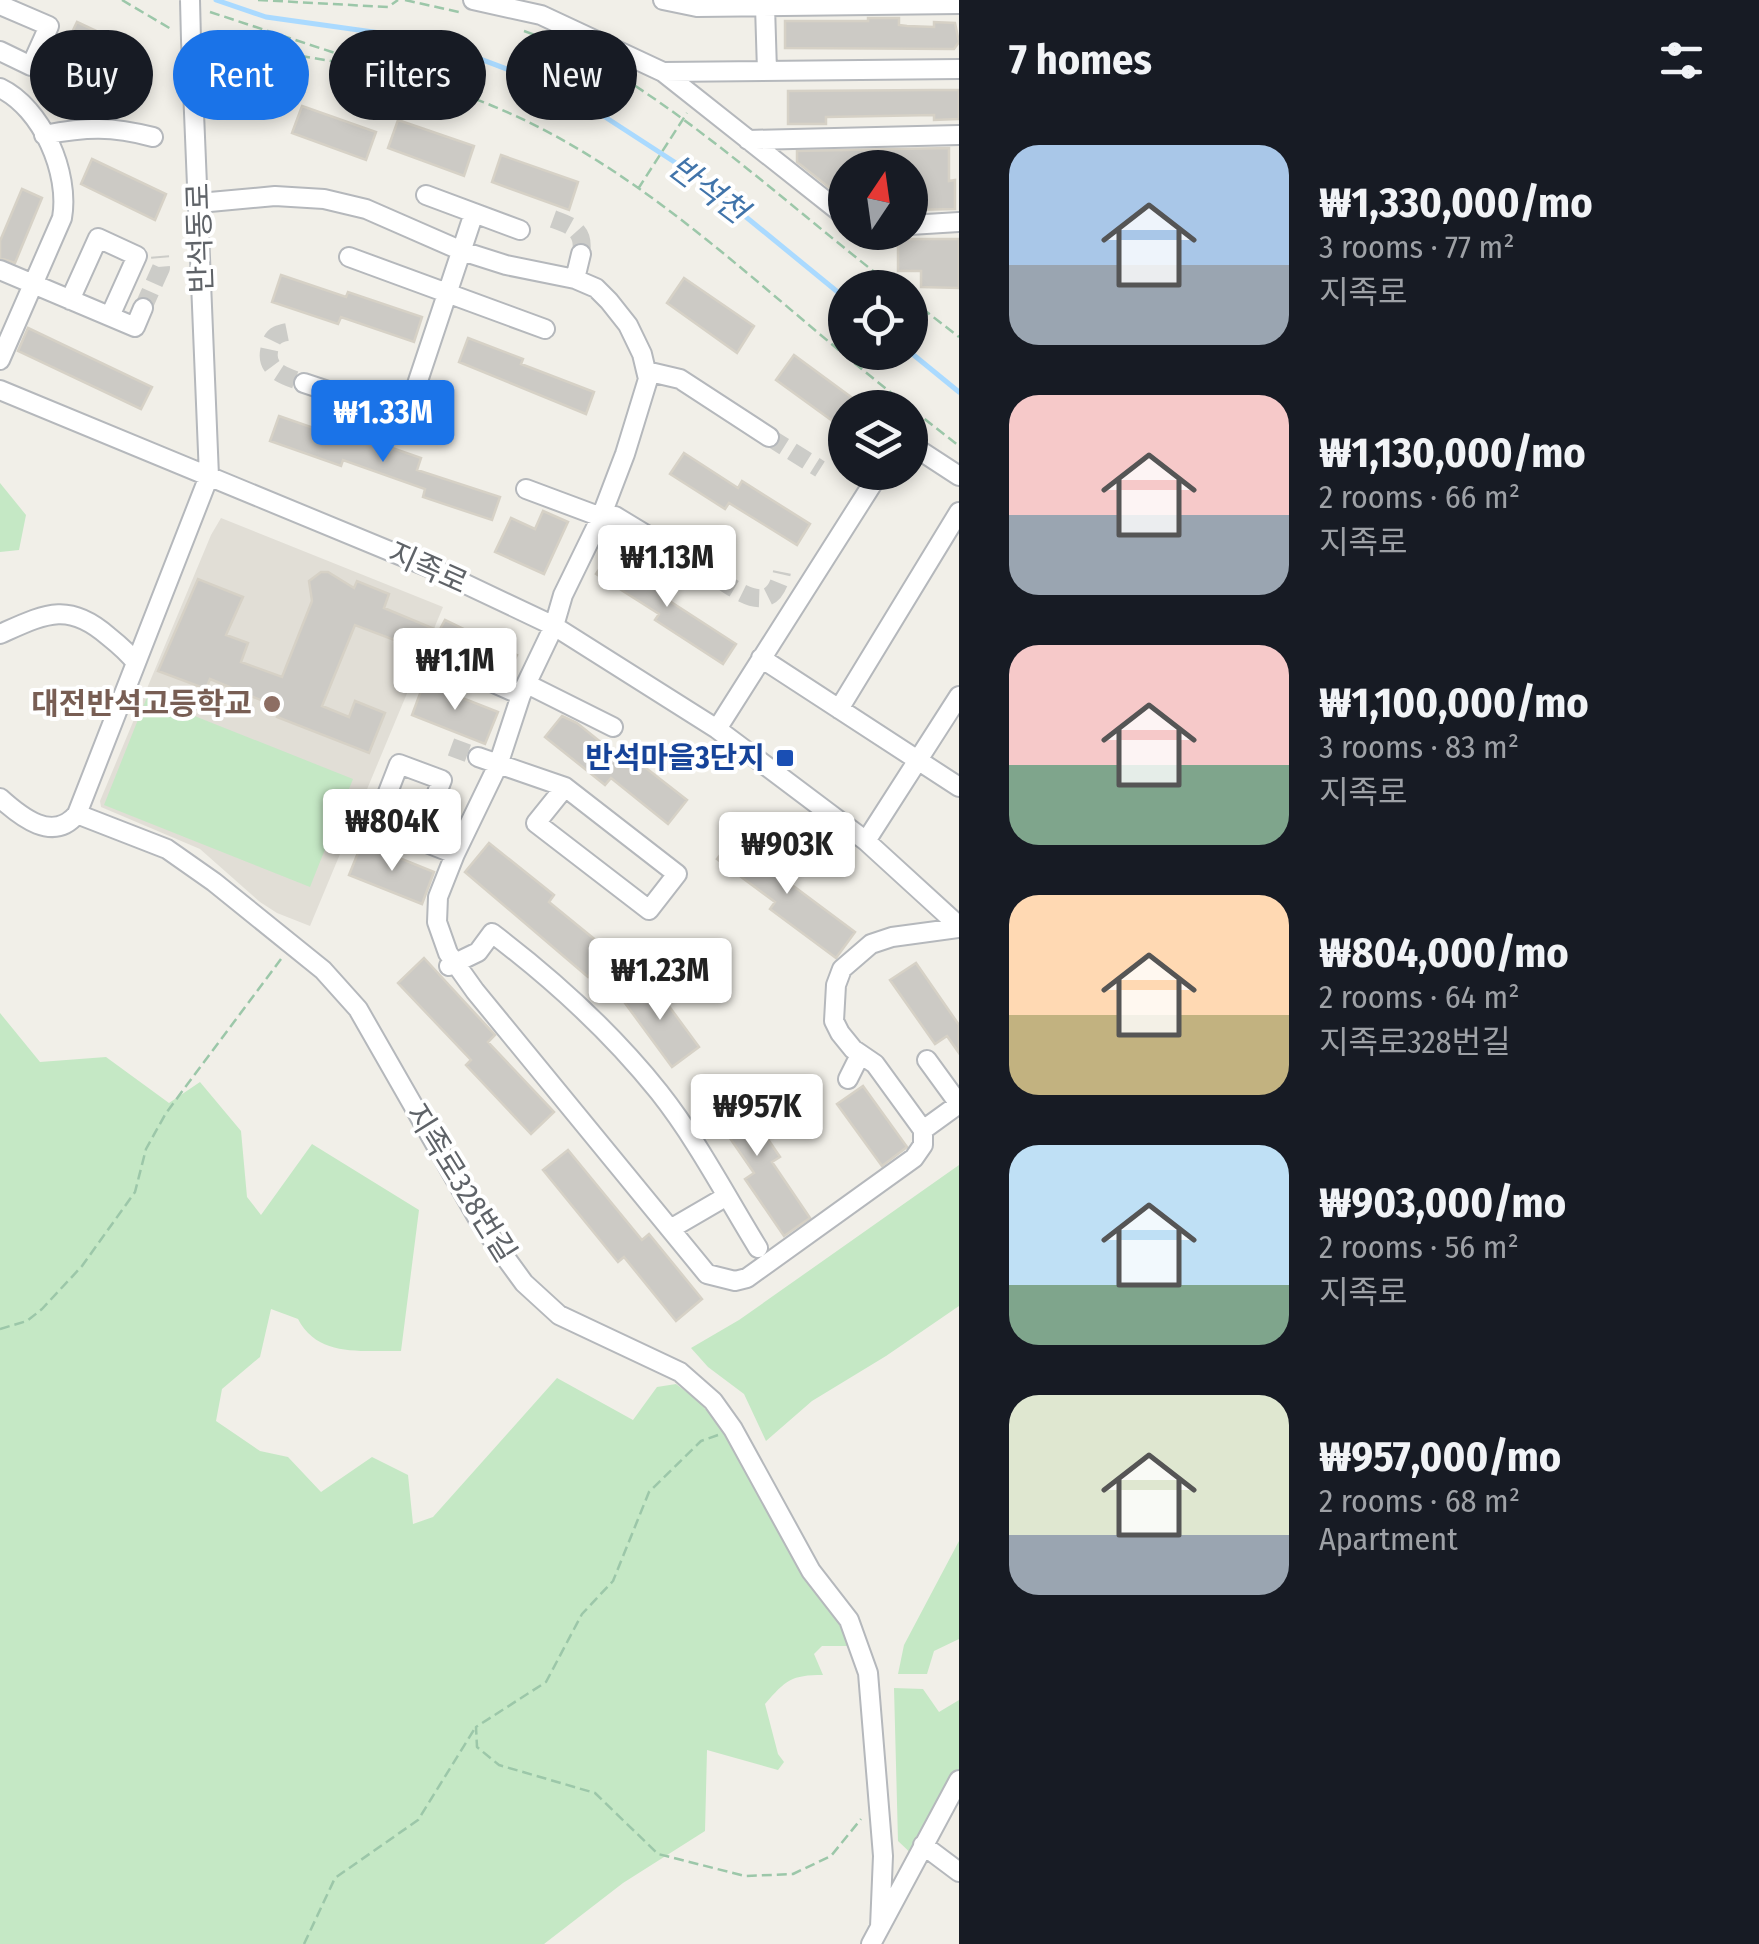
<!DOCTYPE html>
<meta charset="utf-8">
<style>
body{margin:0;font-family:"Fira Sans Condensed","Noto Sans KR",sans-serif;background:#242831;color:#f1f3f6;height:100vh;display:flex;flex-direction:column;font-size:38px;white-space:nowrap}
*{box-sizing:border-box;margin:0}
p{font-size:32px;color:#9ea1a6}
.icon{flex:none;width:55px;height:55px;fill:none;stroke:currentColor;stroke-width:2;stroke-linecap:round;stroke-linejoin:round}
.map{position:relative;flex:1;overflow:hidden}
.drawer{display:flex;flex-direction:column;background:#171b24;width:800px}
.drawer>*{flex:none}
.top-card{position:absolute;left:30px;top:30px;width:778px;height:90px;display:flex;gap:20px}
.needle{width:65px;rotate:13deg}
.buttons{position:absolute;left:828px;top:150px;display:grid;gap:20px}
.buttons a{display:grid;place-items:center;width:100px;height:100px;border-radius:50%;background:#171b24;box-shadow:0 5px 15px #0003;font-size:50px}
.price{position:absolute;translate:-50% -85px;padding:0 22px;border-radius:10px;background:#fff;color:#222;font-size:32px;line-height:65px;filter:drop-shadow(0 2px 5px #0008)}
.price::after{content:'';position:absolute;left:50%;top:60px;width:30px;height:22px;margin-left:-15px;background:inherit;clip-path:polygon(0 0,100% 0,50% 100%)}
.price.active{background:#1a73e8;color:#fff}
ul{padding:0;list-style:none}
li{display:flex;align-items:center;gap:30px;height:250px;padding:0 50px}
li span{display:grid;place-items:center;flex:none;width:280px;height:200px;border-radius:30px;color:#555}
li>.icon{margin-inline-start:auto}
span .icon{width:120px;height:120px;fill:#fffc;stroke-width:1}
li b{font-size:42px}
h2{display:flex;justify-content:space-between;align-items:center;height:120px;padding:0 50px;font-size:42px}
.pill{padding:0 35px;border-radius:45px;background:#171b24;box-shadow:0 5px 15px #0003;font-size:35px;line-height:90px}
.pill.active{background:#1a73e8;color:#fff}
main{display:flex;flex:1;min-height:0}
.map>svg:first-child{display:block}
</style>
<main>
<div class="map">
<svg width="959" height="1944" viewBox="0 0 959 1944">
<rect width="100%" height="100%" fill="#f1efe8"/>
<path fill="#e1ded6" d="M221,518L443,607L310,926L277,913L260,902L200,849L101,807L100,801L211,535Z"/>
<path fill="#c5e8c5" d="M0,483L26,515L19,550L0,552Z
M147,697L353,779L310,887L104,805Z
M0,1013L40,1062L106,1057L169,1103L200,1082L241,1131L247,1197L261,1215L312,1144L419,1210L401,1351C363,1350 318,1358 298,1319L271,1309L260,1357L222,1389L216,1421L260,1451L288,1457L321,1492L372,1457L408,1475L413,1524L433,1517L557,1378L633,1420L657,1387L676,1384L697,1400L722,1427L787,1548L844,1629L851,1646H822L814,1654L823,1675C791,1675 786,1680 765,1704L778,1754L784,1762L778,1770L707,1750L705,1831L623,1883L544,1944H0Z
M959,1165V1306L886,1356L812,1401L766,1441L744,1394L708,1367L691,1348L739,1320Z
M959,1541V1639L934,1651L927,1674H898L904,1645Z
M894,1688L923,1689L939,1712L959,1700V1780L917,1859L898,1841Z"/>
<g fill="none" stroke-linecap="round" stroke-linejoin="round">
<path stroke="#aadaff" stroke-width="5" d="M216,0L266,17L430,40L565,91L696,176L845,298
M910,352L959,392"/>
</g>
<path fill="#cccac5" stroke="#d6d1c6" stroke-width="2.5" d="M868,18H899V25L907,26L934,27V22L955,23L959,42L954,49L785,48V21H868Z
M77,22L135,49L123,74L65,47Z
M934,90H959V119L934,120V115L826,117V124H788V91Z
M302,106L376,132L366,160L292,133Z
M398,120L474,146L464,176L388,148Z
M949,148V181L955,180V209L910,210V168H845V200L797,162V151Z
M501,155L578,182L569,210L492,182Z
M92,159L166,194L155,220L81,184Z
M22,189L42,198L15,263L0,258V241Z
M898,239H959V288L921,287V271H898Z
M281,275L346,297L348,292L422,317L414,342L341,317L338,324L272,302Z
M684,278L754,326L737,353L667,303Z
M28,328L152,387L141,409L18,351Z
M468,338L523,359L521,364L594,392L586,414L459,362Z
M794,355L866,408H845V430L776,380Z
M279,416L348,440L350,433L421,458L417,470L500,497L492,520L423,497L425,489L343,460L341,466L270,441Z
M684,453L738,488L742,481L810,524L797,545L729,503L725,509L670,474Z
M543,511L568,522L544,574L495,552L511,518L535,529Z
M609,555L672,595L668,600L736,644L723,664L655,620L659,614L596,574Z
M321,572H328L354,588L357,581L389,594L384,608L439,631L445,620L517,655L507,675L414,636L410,646L355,625L322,706L349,717L355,701L385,713L369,753L277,717L280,708L210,679L206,689L158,671L198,579L243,597L226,635L248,643L241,662L282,677L312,601L309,581Z
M424,683L498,712L485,744L412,715Z
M562,716L577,723L623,760L628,754L687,800L668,824L611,778L605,785L545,737Z
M736,835L796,879L792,885L855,932L836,958L770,909L775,902L717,859Z
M362,843L434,872L422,904L349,875Z
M489,843L554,895L549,902L609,951L588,977L465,872Z
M424,958L495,1035L488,1042L554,1112L531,1134L466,1065L471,1060L398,983Z
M916,963L959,1025V1053L947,1036L935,1044L890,980Z
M649,979L699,1047L672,1067L622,999Z
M729,1082L780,1157L772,1162L810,1218L784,1236L745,1179L754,1173L703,1099Z
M863,1086L907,1147L882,1166L837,1104Z
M568,1150L642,1240L649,1234L702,1299L676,1321L624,1257L618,1262L543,1170Z"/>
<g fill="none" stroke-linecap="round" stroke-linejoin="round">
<path stroke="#ccccc8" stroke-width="18" stroke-dasharray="18 9" stroke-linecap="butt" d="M553,219C572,226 585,230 581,254
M143,308L161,268L160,256
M287,332C277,334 272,336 270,347C263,371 285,376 304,383
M769,437L820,469
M719,579C743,595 773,616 782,572
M451,747L478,757"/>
<defs>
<path id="minor" d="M473,0L541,15L663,72L959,69
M663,0L697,7L959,4
M0,5L49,26L31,66L0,51
M765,6L767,71
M191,40L209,476L77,814L167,849L214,882L323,970L358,1009L481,1224L524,1283L559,1315L680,1372L713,1401L733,1429L811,1571L849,1620L868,1673L883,1856L880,1927
M663,72L845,216
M0,88C42,108 70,173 62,218L0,360
M44,135C87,127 111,126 153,137
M748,140L959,135
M426,195L520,230
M199,203L275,196L324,199L366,209L462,251L506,265L575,279L596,288L609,301L628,325L642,354L648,379L625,454L601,517L563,595L554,626L521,695L498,765L455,854L438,897L437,922L448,953L475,991L707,1274L735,1281L747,1278L914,1158L923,1145V1130L875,1064L853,1049L840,1033L834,1021L836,985L842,969L871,944L892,937L959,928
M910,225L959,222
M349,257L545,329
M0,270L135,327L143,308
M575,279L581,254
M70,300L98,238L137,256L110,316
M646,371L680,379L769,437
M304,383L406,417L474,213
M0,390L438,571L554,626L717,729L866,841L959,926
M910,444L959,476
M526,489L601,517L615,516L719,579
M0,634C45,614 68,601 108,636C118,644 128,652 136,663
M435,657L521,695
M761,658L959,787
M527,684L613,727
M839,709L959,512
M717,729L880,472
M478,757L565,787L677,874L649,910L536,823L565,787
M0,798C21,817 53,843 77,814
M418,840L442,780L399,764L376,823L455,854
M866,841L959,696
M449,966L478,952L492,933C554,980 611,1032 659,1092C697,1140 726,1196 758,1248
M848,1079L860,1055
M923,1130L959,1104L927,1060
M672,1228L727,1196
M923,1845L959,1872
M871,1944L959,1780"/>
</defs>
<use href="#minor" stroke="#b5b8bc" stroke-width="22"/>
<path stroke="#9cc7a9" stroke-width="2.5" stroke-dasharray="10 5" stroke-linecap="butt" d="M122,0L171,29
M258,0L388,7L398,0
M405,0L459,12
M210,12L335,53L367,68
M524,31L549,40
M211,43C308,56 409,70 500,109C631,165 738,267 846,356C883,387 921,416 959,446
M597,62C704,125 796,212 895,288
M638,189L687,113
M910,299L959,337
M0,1329L27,1321L42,1309L82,1266L135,1192L146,1149L166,1113L281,959
M718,1435L701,1441L649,1492L613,1581L582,1614L546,1682L476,1727L477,1747L499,1765L595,1793L658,1854L745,1876L793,1874L831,1856L861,1819
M304,1944L335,1878L418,1820L475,1728"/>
<use href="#minor" stroke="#fff" stroke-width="18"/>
<defs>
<path id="minor-bridge" d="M190,0L191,40"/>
</defs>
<use href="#minor-bridge" stroke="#b5b8bc" stroke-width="22" stroke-linecap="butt"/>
<use href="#minor-bridge" stroke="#fff" stroke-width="18"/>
</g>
<circle fill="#8d6e63" stroke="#fff" stroke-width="4" cx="272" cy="704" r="10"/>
<rect fill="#1a4fb4" stroke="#fff" stroke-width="4" x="775" y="748" width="20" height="20" rx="5"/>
<g text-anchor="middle" stroke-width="8" stroke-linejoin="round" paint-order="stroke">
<g font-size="30" fill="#5f6368" stroke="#fff">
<text transform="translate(200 238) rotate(-92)" y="10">반석동로</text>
<text transform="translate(428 568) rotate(24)" y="10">지족로</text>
<text transform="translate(461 1183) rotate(58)" y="10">지족로328번길</text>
</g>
<g font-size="30" font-weight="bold" fill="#785e54" stroke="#fff" text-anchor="end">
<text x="252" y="714">대전반석고등학교</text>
</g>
<g font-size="30" font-weight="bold" fill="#164399" stroke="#fff" text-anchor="end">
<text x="765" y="768">반석마을3단지</text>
</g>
<g font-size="32" font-style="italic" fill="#4174aa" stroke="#fff">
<text transform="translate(708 189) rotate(37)" y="11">반석천</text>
</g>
</g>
</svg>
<div class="buttons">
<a><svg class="needle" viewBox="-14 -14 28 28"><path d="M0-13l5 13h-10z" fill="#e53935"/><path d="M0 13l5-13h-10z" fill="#9ea1a6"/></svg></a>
<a><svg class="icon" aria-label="locate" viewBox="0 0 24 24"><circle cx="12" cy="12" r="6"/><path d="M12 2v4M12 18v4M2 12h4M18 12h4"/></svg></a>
<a><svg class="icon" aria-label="layers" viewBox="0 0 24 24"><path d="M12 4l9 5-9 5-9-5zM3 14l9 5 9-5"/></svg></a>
</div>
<b class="price active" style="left:383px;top:465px">₩1.33M</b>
<b class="price" style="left:667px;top:610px">₩1.13M</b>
<b class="price" style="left:455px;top:713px">₩1.1M</b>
<b class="price" style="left:392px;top:874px">₩804K</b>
<b class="price" style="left:787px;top:897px">₩903K</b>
<b class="price" style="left:660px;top:1023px">₩1.23M</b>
<b class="price" style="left:757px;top:1159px">₩957K</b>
<div class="top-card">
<a class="pill">Buy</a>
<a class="pill active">Rent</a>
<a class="pill">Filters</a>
<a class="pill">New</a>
</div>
</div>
<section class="drawer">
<h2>7 homes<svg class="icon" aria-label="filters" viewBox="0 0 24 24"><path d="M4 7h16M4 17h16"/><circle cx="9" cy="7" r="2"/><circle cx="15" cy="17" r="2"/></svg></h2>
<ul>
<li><span style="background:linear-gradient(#a9c7e8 60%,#9aa5b1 0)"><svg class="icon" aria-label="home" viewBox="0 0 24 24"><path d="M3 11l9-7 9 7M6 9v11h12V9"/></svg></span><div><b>₩1,330,000/mo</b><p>3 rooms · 77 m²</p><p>지족로</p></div></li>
<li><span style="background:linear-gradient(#f6c9c9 60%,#9aa5b1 0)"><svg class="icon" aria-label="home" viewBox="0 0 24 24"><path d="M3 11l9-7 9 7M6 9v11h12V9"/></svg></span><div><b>₩1,130,000/mo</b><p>2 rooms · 66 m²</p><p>지족로</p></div></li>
<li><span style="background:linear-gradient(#f6c9c9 60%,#7fa58c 0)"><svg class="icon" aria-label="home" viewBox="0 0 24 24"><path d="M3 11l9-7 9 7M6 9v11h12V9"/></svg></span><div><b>₩1,100,000/mo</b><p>3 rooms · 83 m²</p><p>지족로</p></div></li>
<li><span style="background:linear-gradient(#ffd9b3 60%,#c2b280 0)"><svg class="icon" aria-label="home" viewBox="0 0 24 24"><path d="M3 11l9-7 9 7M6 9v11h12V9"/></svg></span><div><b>₩804,000/mo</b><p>2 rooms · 64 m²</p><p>지족로328번길</p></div></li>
<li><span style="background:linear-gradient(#bfe0f5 70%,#7fa58c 0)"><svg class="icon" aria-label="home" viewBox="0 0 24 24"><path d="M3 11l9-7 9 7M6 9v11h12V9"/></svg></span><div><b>₩903,000/mo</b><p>2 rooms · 56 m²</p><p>지족로</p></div></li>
<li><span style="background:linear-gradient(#dfe7d0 70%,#9aa5b1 0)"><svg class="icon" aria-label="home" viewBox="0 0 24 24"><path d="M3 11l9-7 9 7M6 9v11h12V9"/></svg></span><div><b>₩957,000/mo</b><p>2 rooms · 68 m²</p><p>Apartment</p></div></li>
</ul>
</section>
</main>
